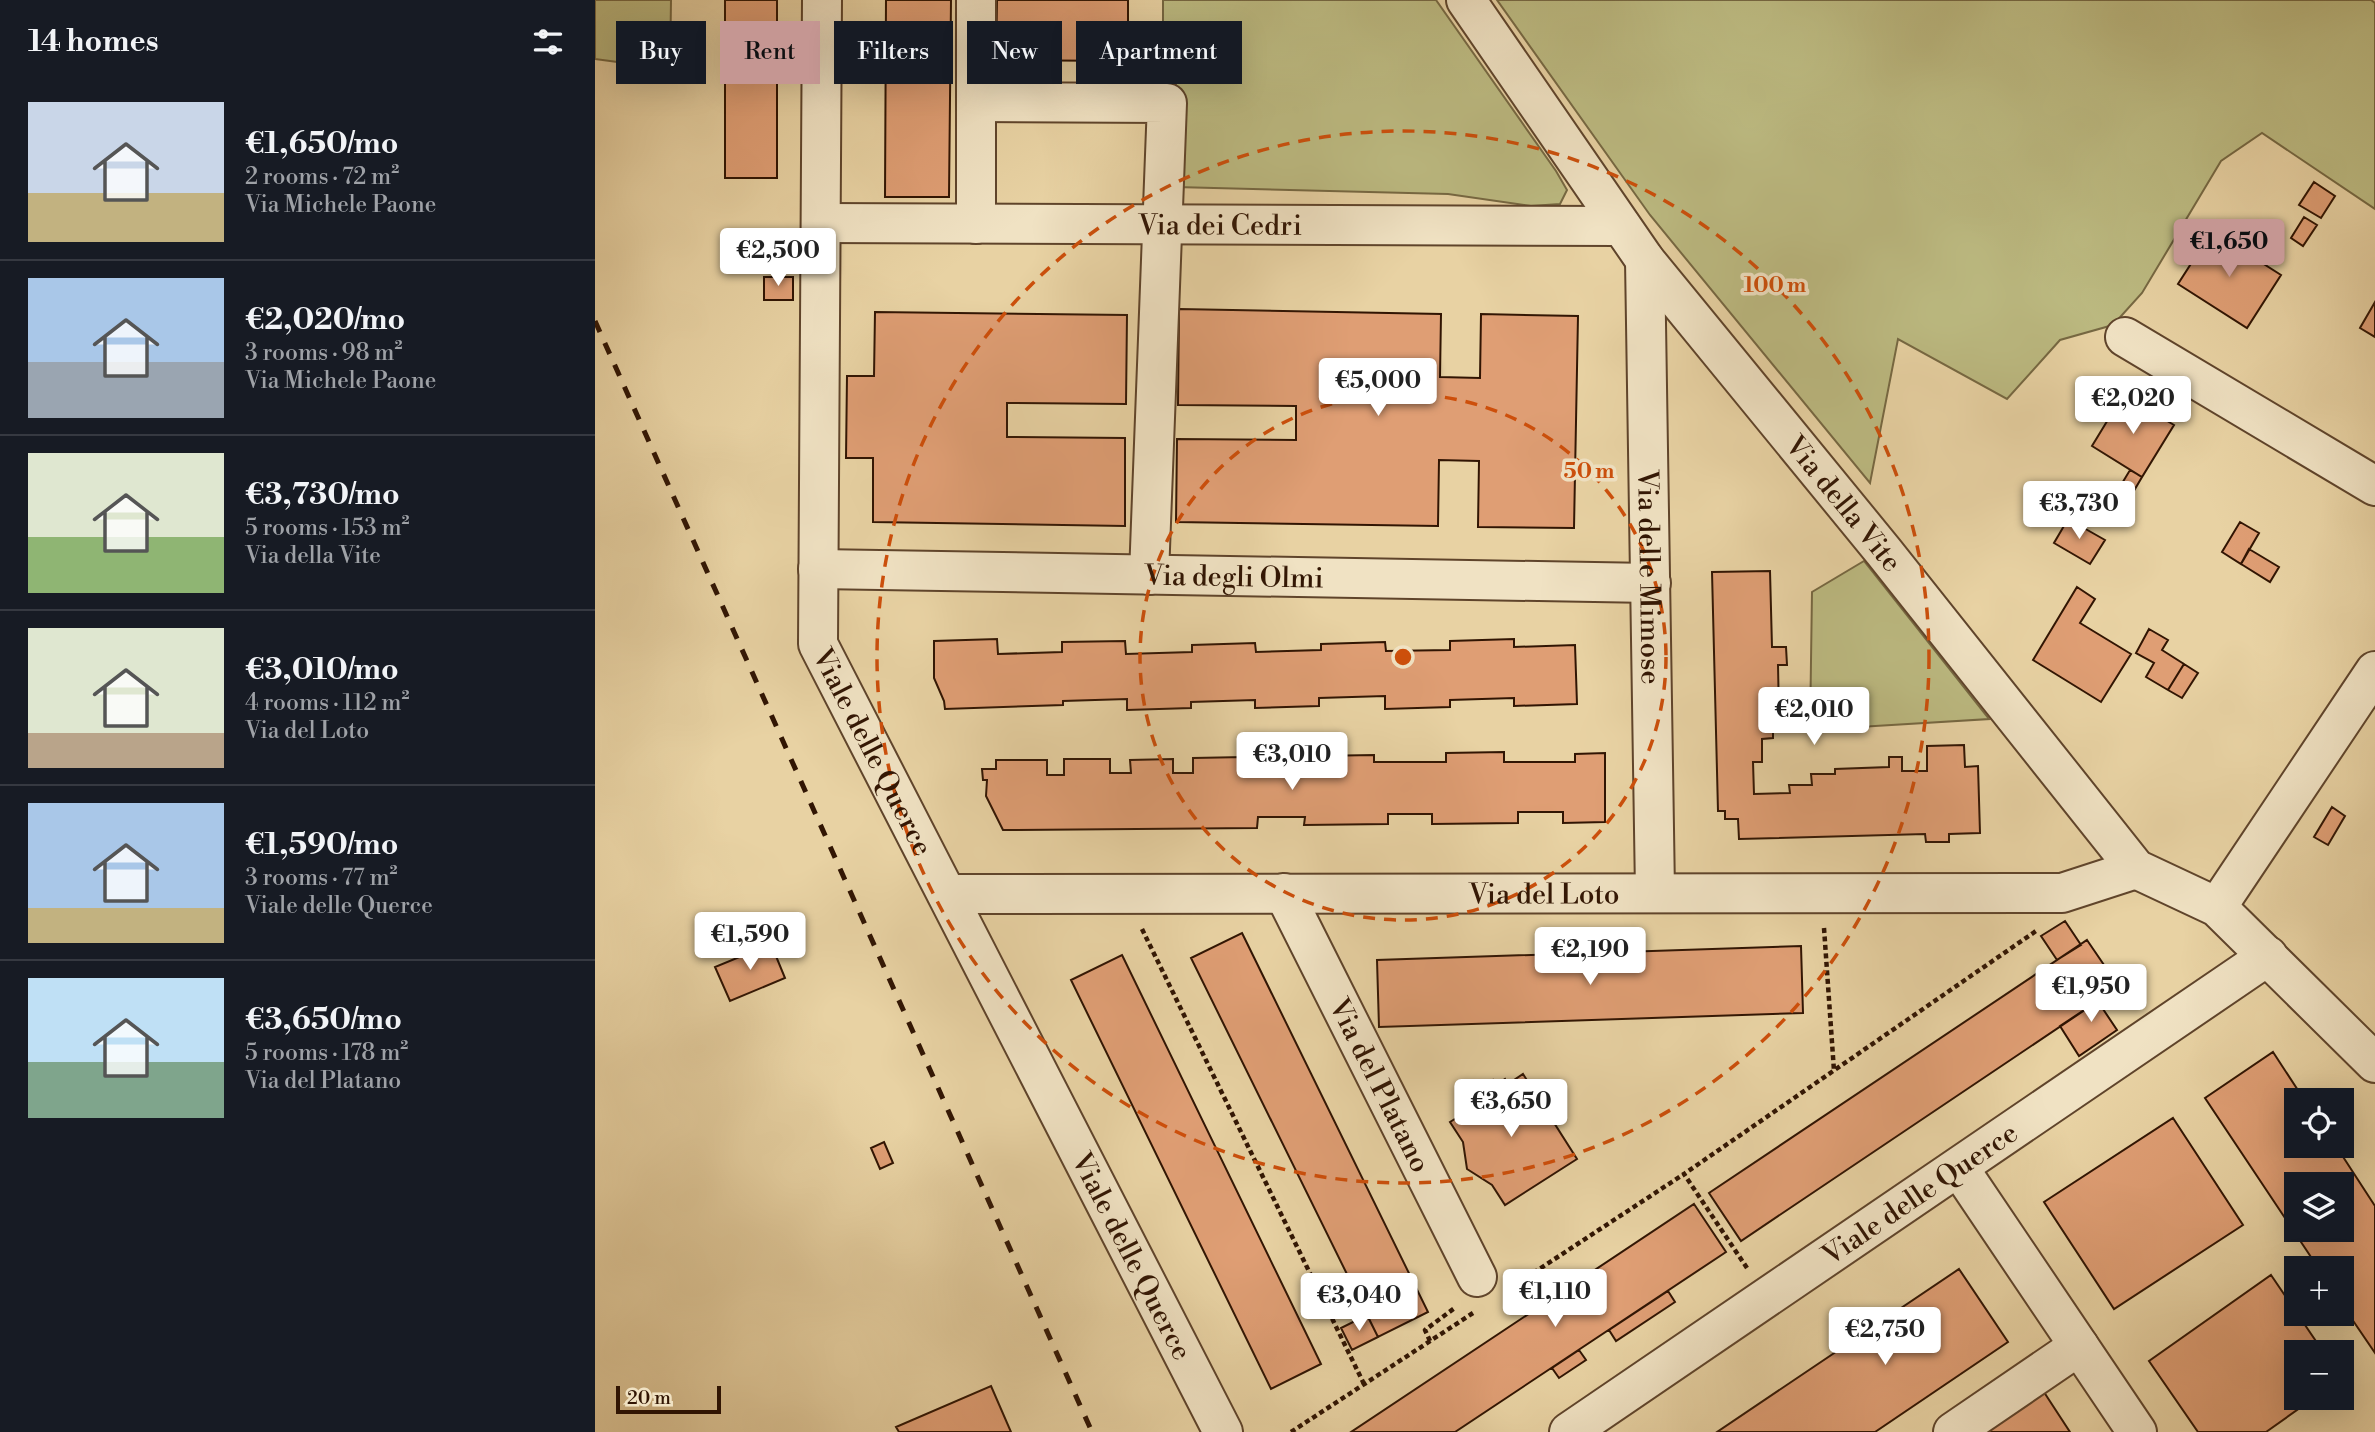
<!DOCTYPE html>
<meta charset="utf-8">
<style>
body{margin:0;font-family:"Libre Bodoni",serif;background:#20242c;color:#f1f3f6;height:100vh;display:flex;flex-direction:column;font-size:26px;white-space:nowrap}
*{box-sizing:border-box;margin:0}
p{font-size:23px;color:#9ea1a6}
.icon{flex:none;width:38px;height:38px;fill:none;stroke:currentColor;stroke-width:2;stroke-linecap:round;stroke-linejoin:round}
.map{position:relative;flex:1;overflow:hidden}
.details{display:flex;flex-direction:column;background:#171b24;width:595px}
.details>*{flex:none}
.banner{position:absolute;left:21px;top:21px;width:665px;height:63px;display:flex;gap:14px}
.buttons{position:absolute;left:1689px;top:1088px;display:grid;gap:14px}
.buttons a{display:grid;place-items:center;width:70px;height:70px;border-radius:0px;background:#171b24;box-shadow:0 7px 28px #0002;font-size:35px}
.scale{position:absolute;left:21px;bottom:18px;width:105px;box-sizing:border-box;padding-left:7px;border:4px solid #311503;border-top:0;font-size:19px;line-height:24px;white-space:nowrap;color:#311503;-webkit-text-stroke:5px #f0e2c3;paint-order:stroke}
.price{position:absolute;translate:-50% -60px;padding:0 16px;border-radius:7px;background:#fff;color:#222;font-size:23px;line-height:46px;filter:drop-shadow(0 2px 4px #0008)}
.price::after{content:'';position:absolute;left:50%;top:42px;width:21px;height:16px;margin-left:-10px;background:inherit;clip-path:polygon(0 0,100% 0,50% 100%)}
.price.current{background:#c59692;color:#111}
ul{padding:0;list-style:none}
li{display:flex;align-items:center;gap:21px;height:175px;padding:0 28px}
li+li{border-top:2px solid #363941}
li span{display:grid;place-items:center;flex:none;width:196px;height:140px;border-radius:0px;color:#555}
li>.icon{margin-inline-start:auto}
span .icon{width:84px;height:84px;fill:#fffc;stroke-width:1}
li b{font-size:30px}
h2{display:flex;justify-content:space-between;align-items:center;height:84px;padding:0 28px;font-size:30px}
.tag{padding:0 24px;border-radius:0px;background:#171b24;box-shadow:0 7px 28px #0002;font-size:24px;line-height:63px}
.tag.current{background:#c59692;color:#111}
main{display:flex;flex:1;min-height:0}
.map>svg:first-child{display:block}
</style>
<main>
<section class="details">
<h2>14 homes<svg class="icon" aria-label="filters" viewBox="0 0 24 24"><path d="M4 7h16M4 17h16"/><circle cx="9" cy="7" r="2"/><circle cx="15" cy="17" r="2"/></svg></h2>
<ul>
<li><span style="background:linear-gradient(#c9d6e8 65%,#c2b280 0)"><svg class="icon" aria-label="home" viewBox="0 0 24 24"><path d="M3 11l9-7 9 7M6 9v11h12V9"/></svg></span><div><b>€1,650/mo</b><p>2 rooms · 72 m²</p><p>Via Michele Paone</p></div></li>
<li><span style="background:linear-gradient(#a9c7e8 60%,#9aa5b1 0)"><svg class="icon" aria-label="home" viewBox="0 0 24 24"><path d="M3 11l9-7 9 7M6 9v11h12V9"/></svg></span><div><b>€2,020/mo</b><p>3 rooms · 98 m²</p><p>Via Michele Paone</p></div></li>
<li><span style="background:linear-gradient(#dfe7d0 60%,#8fb573 0)"><svg class="icon" aria-label="home" viewBox="0 0 24 24"><path d="M3 11l9-7 9 7M6 9v11h12V9"/></svg></span><div><b>€3,730/mo</b><p>5 rooms · 153 m²</p><p>Via della Vite</p></div></li>
<li><span style="background:linear-gradient(#dfe7d0 75%,#b9a48a 0)"><svg class="icon" aria-label="home" viewBox="0 0 24 24"><path d="M3 11l9-7 9 7M6 9v11h12V9"/></svg></span><div><b>€3,010/mo</b><p>4 rooms · 112 m²</p><p>Via del Loto</p></div></li>
<li><span style="background:linear-gradient(#a9c7e8 75%,#c2b280 0)"><svg class="icon" aria-label="home" viewBox="0 0 24 24"><path d="M3 11l9-7 9 7M6 9v11h12V9"/></svg></span><div><b>€1,590/mo</b><p>3 rooms · 77 m²</p><p>Viale delle Querce</p></div></li>
<li><span style="background:linear-gradient(#bfe0f5 60%,#7fa58c 0)"><svg class="icon" aria-label="home" viewBox="0 0 24 24"><path d="M3 11l9-7 9 7M6 9v11h12V9"/></svg></span><div><b>€3,650/mo</b><p>5 rooms · 178 m²</p><p>Via del Platano</p></div></li>
</ul>
</section>
<div class="map">
<svg width="1780" height="1432" viewBox="0 0 1780 1432">
<rect width="100%" height="100%" fill="#e8d2a3"/>
<filter id="stains"><feTurbulence type="fractalNoise" baseFrequency=".00286" numOctaves="4"/><feColorMatrix values="0 0 0 0 .2 0 0 0 0 .09 0 0 0 0 .02 0 0 0 .5 -.17"/></filter>
<radialGradient id="worn" r=".72"><stop offset=".6" stop-color="#630" stop-opacity="0"/><stop offset="1" stop-color="#630" stop-opacity=".3"/></radialGradient>
<path fill="#bcba81" stroke="#766842" stroke-width="2" d="M0,0H76L75,69L0,59Z
M568,0H841L961,171L972,190L965,204L936,206L853,194L581,187V47H568Z
M902,0H1776L1780,3V209L1667,133L1626,161L1547,293L1518,325L1465,340L1412,399L1303,339L1275,483L1055,215Z
M1269,561L1394,719L1215,730L1217,592Z"/>
<path fill="#df9e74" stroke="#311503" stroke-width="2" fill-rule="evenodd" d="M130,0H182V178H130Z
M291,0H356L354,197H290Z
M402,0H533V61L401,60Z
M1719,182L1740,196L1726,218L1704,205Z
M1709,217L1722,225L1708,246L1696,238Z
M1617,231L1686,275L1652,328L1583,284Z
M169,277H198V300H169Z
M1780,302V337L1765,328Z
M584,309L846,314L845,377L885,378L886,314L983,316L979,528L883,527L884,461L844,460L843,526L581,522L582,439L701,440V406L583,405Z
M280,312L532,315L531,404L412,403V437L530,438V526L278,522V458H251L252,376H279Z
M1501,384L1513,392L1495,419L1483,411Z
M1528,395L1579,425L1547,477L1497,446Z
M1535,470L1547,477L1520,523L1508,515Z
M1473,519L1510,540L1495,564L1459,543Z
M1645,522L1664,533L1646,564L1627,552Z
M1654,549L1684,567L1675,582L1646,564Z
M1175,571L1177,647H1191L1192,665H1183L1184,715H1178V738L1167,739V762H1158L1159,794L1195,793L1194,785H1217L1216,774H1240V769L1294,767V757H1307V771H1332V746L1369,745L1370,767L1383,766L1385,833L1354,834V842H1331L1330,834L1144,839L1143,819H1130V811H1123L1117,572Z
M1482,587L1500,599L1485,623L1536,654L1506,702L1438,660Z
M1554,629L1573,640L1567,650L1589,664L1573,690L1551,677L1559,663L1541,653Z
M402,639L403,654L467,652V642L530,641L531,654L597,652V645L660,643L661,652L726,650V644L790,642L791,651L855,650V641L919,639V647L980,645L982,704L919,706V698L855,700V707L790,709V696L724,698V706L660,708V700L596,702V708L532,710V699L468,701V705L350,709L349,701L339,678V641Z
M1589,664L1603,673L1587,698L1573,690Z
M909,752V762H980V754L1010,753V822L968,823V812H923V823L837,824V814H793V824L709,825L710,817H663L662,828L408,830L391,796L392,780H388L387,769H401V760H452V775H469V759H515V773H536L535,760L578,759V773H598V758L650,757V766L720,765V756L779,755V762H851V753Z
M1737,807L1750,816L1733,845L1719,837Z
M1470,921L1486,945L1462,960L1446,936Z
M647,933L833,1312L783,1337L596,958Z
M1492,940L1524,987L1146,1241L1114,1193Z
M176,944L190,978L135,1001L120,967Z
M1206,946L1208,1013L784,1027L782,960Z
M527,955L726,1364L676,1389L476,980Z
M1524,987L1529,995L1508,1009L1522,1030L1484,1056L1465,1026Z
M1678,1052L1710,1101H1701V1146H1741L1780,1206V1353L1746,1303V1269H1724L1610,1098ZM1701,1185H1746V1230H1701Z
M928,1074L982,1159L910,1205L897,1185L872,1169L868,1142L855,1122L882,1105L875,1094L898,1080L901,1085L910,1079L913,1084Z
M1578,1118L1648,1225L1519,1309L1449,1202Z
M289,1142L298,1163L285,1169L276,1148Z
M1099,1204L1131,1252L860,1432H756Z
M1364,1269L1413,1342L1280,1432H1122Z
M1676,1275L1729,1353H1701V1398H1719L1671,1432H1603L1554,1361Z
M1073,1291L1080,1302L1021,1341L1014,1330Z
M772,1315L783,1337L757,1350L746,1328Z
M984,1350L991,1360L964,1378L957,1368Z
M396,1386L416,1432H304L301,1427Z
M1445,1386L1475,1432H1375Z"/>
<g fill="none" stroke-linecap="round" stroke-linejoin="round">
<defs>
<g id="minor">
<path id="s1" d="M227,0L223,644L628,1432"/>
<path d="M381,0V224"/>
<path id="s2" d="M871,0L1050,260L1289,552L1541,869L1622,907L1780,1063"/>
<path d="M381,102L572,103L554,575"/>
<path id="s3" d="M226,223L1026,226"/>
<path id="s4" d="M1050,260L1060,892"/>
<path d="M1530,337L1780,486"/>
<path id="s5" d="M223,569L1056,583"/>
<path id="s6" d="M689,893L882,1277"/>
<path id="s7" d="M352,894L1467,893L1541,869"/>
<path d="M1622,907L1780,671"/>
<path d="M1364,1168L1542,1432"/>
<path id="s8" d="M974,1432L1673,956"/>
<path d="M1358,1432L1484,1346"/>
</g>
</defs>
<use href="#minor" stroke="#5f442b" stroke-width="42"/>
<path stroke="#311503" stroke-width="4.5" stroke-dasharray="5 3.5" stroke-linecap="butt" d="M1229,928L1239,1071
M547,929L769,1384
M1152,1268L1089,1174L1441,931
M917,1287L1089,1174
M835,1341L830,1330L861,1307
M696,1432L878,1313"/>
<use href="#minor" stroke="#f0e2c3" stroke-width="38"/>
<path stroke="#311503" stroke-width="5" stroke-dasharray="12 12" stroke-linecap="butt" d="M0,321L497,1432"/>
</g>
<g fill="none" stroke="#cd4f0b" stroke-width="3.5" stroke-dasharray="12 9">
<circle cx="808" cy="657" r="263"/>
<circle cx="808" cy="657" r="526"/>
</g>
<g text-anchor="middle" stroke-width="7" stroke-linejoin="round" paint-order="stroke">
<g font-size="28" fill="#311503" stroke="#f0e2c3">
<text dy="10" stroke="none"><textPath href="#s3" startOffset="399">Via dei Cedri</textPath></text>
<text dy="10" stroke="none"><textPath href="#s2" startOffset="630">Via della Vite</textPath></text>
<text dy="10" stroke="none"><textPath href="#s5" startOffset="416">Via degli Olmi</textPath></text>
<text dy="10" stroke="none"><textPath href="#s4" startOffset="317">Via delle Mimose</textPath></text>
<text dy="10" stroke="none"><textPath href="#s1" startOffset="765">Viale delle Querce</textPath></text>
<text dy="10" stroke="none"><textPath href="#s7" startOffset="597">Via del Loto</textPath></text>
<text dy="10" stroke="none"><textPath href="#s6" startOffset="215">Via del Platano</textPath></text>
<text dy="10" stroke="none"><textPath href="#s8" startOffset="424">Viale delle Querce</textPath></text>
<text dy="10" stroke="none"><textPath href="#s1" startOffset="1332">Viale delle Querce</textPath></text>
</g>
</g>
<circle cx="808" cy="657" r="10" fill="#cd4f0b" stroke="#f0e2c3" stroke-width="3.5"/>
<g font-size="21" text-anchor="middle" font-weight="bold" fill="#cd4f0b" stroke="#f0e2c3" stroke-width="7" stroke-linejoin="round" paint-order="stroke">
<text x="1180" y="292">100 m</text>
<text x="994" y="478">50 m</text>
</g>
<rect width="100%" height="100%" filter="url(#stains)"/>
<rect width="100%" height="100%" fill="url(#worn)"/>
</svg>
<div class="buttons">
<a><svg class="icon" aria-label="locate" viewBox="0 0 24 24"><circle cx="12" cy="12" r="6"/><path d="M12 2v4M12 18v4M2 12h4M18 12h4"/></svg></a>
<a><svg class="icon" aria-label="layers" viewBox="0 0 24 24"><path d="M12 4l9 5-9 5-9-5zM3 14l9 5 9-5"/></svg></a>
<a>+</a>
<a>−</a>
</div>
<div class="scale">20 m</div>
<b class="price current" style="left:1634px;top:279px">€1,650</b>
<b class="price" style="left:183px;top:288px">€2,500</b>
<b class="price" style="left:783px;top:418px">€5,000</b>
<b class="price" style="left:1538px;top:436px">€2,020</b>
<b class="price" style="left:1484px;top:541px">€3,730</b>
<b class="price" style="left:1219px;top:747px">€2,010</b>
<b class="price" style="left:697px;top:792px">€3,010</b>
<b class="price" style="left:155px;top:972px">€1,590</b>
<b class="price" style="left:995px;top:987px">€2,190</b>
<b class="price" style="left:1496px;top:1024px">€1,950</b>
<b class="price" style="left:916px;top:1139px">€3,650</b>
<b class="price" style="left:960px;top:1329px">€1,110</b>
<b class="price" style="left:764px;top:1333px">€3,040</b>
<b class="price" style="left:1290px;top:1367px">€2,750</b>
<div class="banner">
<a class="tag">Buy</a>
<a class="tag current">Rent</a>
<a class="tag">Filters</a>
<a class="tag">New</a>
<a class="tag">Apartment</a>
</div>
</div>
</main>
